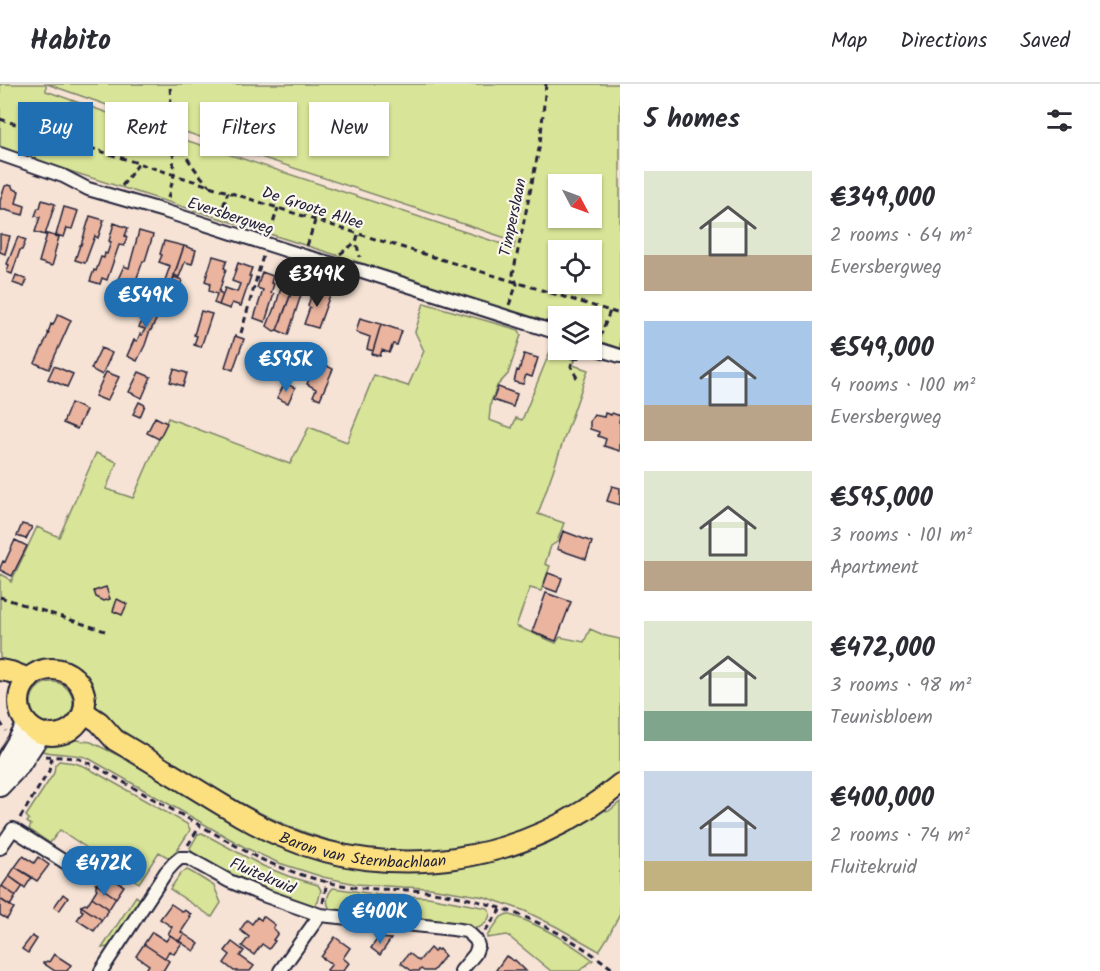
<!DOCTYPE html>
<meta charset="utf-8">
<style>
body{margin:0;font-family:Kalam,sans-serif;background:#f7f7f7;color:#2b2b33;height:100vh;display:flex;flex-direction:column;font-size:22px;white-space:nowrap}
*{box-sizing:border-box;margin:0}
p{font-size:20px;color:#7c7c81}
.icon{flex:none;width:33px;height:33px;fill:none;stroke:currentColor;stroke-width:2;stroke-linecap:round;stroke-linejoin:round}
.map{position:relative;flex:1;overflow:hidden}
.side{display:flex;flex-direction:column;background:#fff;width:480px}
.side>*{flex:none}
.hud{position:absolute;left:18px;top:18px;width:512px;height:54px;display:flex;gap:12px}
.needle{width:39px;rotate:131deg}
.buttons{position:absolute;left:548px;top:90px;display:grid;gap:12px}
.buttons a{display:grid;place-items:center;width:54px;height:54px;border-radius:0px;background:#fff;box-shadow:0 2px 4px #0004;font-size:30px}
.price{position:absolute;translate:-50% -51px;padding:0 14px;border-radius:21px;background:#1f6fb2;color:#fff;font-size:20px;line-height:39px;filter:drop-shadow(0 2px 3px #0008)}
.price::after{content:'';position:absolute;left:50%;top:36px;width:18px;height:14px;margin-left:-9px;background:inherit;clip-path:polygon(0 0,100% 0,50% 100%)}
.price.active{background:#222;color:#fff}
ul{padding:0;list-style:none}
li{display:flex;align-items:center;gap:18px;height:150px;padding:0 24px}
li span{display:grid;place-items:center;flex:none;width:168px;height:120px;border-radius:0px;color:#555}
li>.icon{margin-inline-start:auto}
span .icon{width:72px;height:72px;fill:#fffc;stroke-width:1}
li b{font-size:26px}
h2{display:flex;justify-content:space-between;align-items:center;height:72px;padding:0 24px;font-size:26px}
.chip{padding:0 21px;border-radius:0px;background:#fff;box-shadow:0 2px 4px #0004;font-size:21px;line-height:54px}
.chip.active{background:#1f6fb2;color:#fff}
header{display:flex;align-items:center;gap:36px;box-sizing:border-box;height:84px;padding:0 30px;background:#fff;border-bottom:2px solid #e1e1e2}
header strong{font-size:28px}
nav{display:flex;gap:33px;margin-inline-start:auto;font-size:21px}
main{display:flex;flex:1;min-height:0}
.map>svg:first-child{display:block}
</style>
<header>
<strong>Habito</strong>
<nav><a>Map</a><a>Directions</a><a>Saved</a></nav>
</header>
<main>
<div class="map">
<svg width="620" height="887" viewBox="0 0 620 887">
<rect width="100%" height="100%" fill="#f6e3d5"/>
<filter id="ink" filterUnits="userSpaceOnUse"><feTurbulence type="fractalNoise" baseFrequency=".0167" numOctaves="2"/><feDisplacementMap in="SourceGraphic" scale="12" xChannelSelector="R" yChannelSelector="G"/><feConvolveMatrix kernelMatrix="1 2 1 2 8 2 1 2 1" color-interpolation-filters="sRGB"/></filter>
<g filter="url(#ink)">
<path fill="#d8e497" stroke="#7d8369" stroke-width="1.5" fill-rule="evenodd" d="M0,0H46V7L167,50L514,164L515,157L167,42L47,0H620V265L591,254V232H558V241L0,65ZM558,100H591V134H558ZM558,166H591V200H558Z
M424,219L519,246L521,251L508,290L497,302L491,318L489,336L512,344L516,334L522,336L553,260L558,261V266L573,267L570,274L575,277L573,281L588,286L538,430L564,439L557,458L551,462L545,480L550,482L541,507L530,504L516,542L556,559L560,553L584,558L590,545L606,552L620,555V688C589,716 549,739 509,750C495,754 481,761 466,763C435,768 401,769 370,765C276,752 192,689 113,641C106,636 100,632 96,625C87,610 96,598 76,584C57,570 46,581 27,583C18,583 8,581 0,577V490L7,493L11,498L37,443L59,453L96,369L117,378L106,405L133,414L168,334L290,380L309,343L347,358L374,291L408,302L424,267L415,248Z
M31 619a21 21 0 1 1 42 0a21 21 0 1 1-42 0Z
M77,656L91,658L142,683L260,753L286,764L311,772L355,782L395,786H433L454,783L585,736L602,726L609,727L620,718V829L608,853L599,867L557,843L525,827L485,813L430,804L402,803L356,800L323,793L279,779L246,764L88,674C72,668 55,672 39,666L50,661Z
M59,677L75,679L86,683L187,740L190,745L189,748L177,766L169,774L159,768L139,799L60,746L50,759L29,745L31,741L27,738L29,735L26,732L54,689L55,681Z
M202,749L263,782L288,792L318,801L321,806L318,818L312,823L270,809L239,795L194,771L190,764L198,750Z
M187,786L193,789L214,802L221,819L212,833L170,805L181,789Z
M333,804L381,811L428,813L487,824C495,831 484,843 476,844C428,834 379,832 331,826C325,820 327,810 333,804Z
M136,812L141,816L112,860L108,863L102,864Z
M507,830C535,838 570,858 593,876L579,887H551L507,851L487,854V852L501,833Z"/>
<path fill="#eab49f" stroke="#22223b" stroke-width="1.5" d="M8,101L12,102L13,105L19,107L16,119L25,122L23,131L5,126H0V117L5,102Z
M42,116L55,120L45,151L35,148L40,133L35,132L38,124H40Z
M64,123L78,127L72,145L67,144L64,153L56,151Z
M90,132L104,136L98,154L95,152L85,179L75,176L80,161H81Z
M114,139L128,144L125,152L127,153L124,162L119,161L107,196L102,194L100,200L90,197L94,186L96,187L101,173L104,174L105,169L107,170L111,158L109,157Z
M139,147L153,151L145,177H143L134,202L118,195L124,182L129,184Z
M0,150L10,152L5,170L0,168Z
M47,150L59,153L54,171L55,172L52,182L39,178Z
M18,153L26,156L22,166H20L12,190L7,188L9,181L7,180Z
M164,157L184,162L170,204L163,202L170,182L159,178L162,171L160,170Z
M184,162L196,166L192,180L185,178L179,193L174,191Z
M213,172L227,176L224,184L226,185L219,208L223,210L219,221L214,219L217,210L209,207L210,199L205,197Z
M238,179L252,184L249,192H251L241,222L232,219L230,225L219,221L225,204L237,208L240,200L232,197Z
M262,188L273,192L271,199L274,200L271,209L274,210L265,238L254,234L263,206L257,204Z
M16,191L27,196L24,203L13,199Z
M174,193L182,196L177,212L169,209Z
M286,196L295,199L282,234L277,246L274,247L267,242L274,224H275L281,204L283,205Z
M295,199L302,201L299,210L301,211L288,251L277,246Z
M313,205L330,211L318,244L304,240L310,223L308,222Z
M151,215L164,220L151,246H150L145,261L137,277L127,272L134,256L137,257L140,250L142,251L145,245L139,243L143,236L148,238L150,233L145,231Z
M201,227L212,230L201,263L194,261L197,252L194,251Z
M58,230L71,236L49,285L35,279L49,249H48L51,240L53,241Z
M360,234L381,240L373,267L367,265L370,253L356,248Z
M381,240L402,247L397,261L393,260L389,269L382,266L380,272L372,270Z
M235,252L244,255L233,286L225,283Z
M101,264L112,269L102,291L91,285Z
M524,270L538,274L532,293L526,291L523,300L514,298L517,286L519,287Z
M317,277L333,285L320,315L313,312L316,305L307,300Z
M54,282L73,290L67,303L48,295Z
M174,285L187,289L183,302L170,298Z
M106,288L119,293L107,317L95,312Z
M139,288L151,293L142,314L129,308Z
M285,299L295,304L288,319L277,314Z
M498,303L517,310L513,323L493,316Z
M139,318L145,321L140,333L133,330Z
M71,319L86,326L77,345L63,339Z
M605,329L611,331L612,329L620,332L619,338H620V367L604,362L606,355L598,352L599,348L590,345V337L594,331L604,333Z
M155,333L167,339L159,355L147,349Z
M612,402L620,404V421L607,417Z
M22,440L32,443L26,455L17,452Z
M563,447L592,458L586,475L557,465Z
M15,456L27,462L12,492L0,486V484L3,477L5,478Z
M548,489L562,494L557,508L543,503Z
M106,503L110,515L104,517L96,513L94,507Z
M546,509L571,518L556,557L532,548Z
M117,515L127,520L122,531L113,527Z
M86,770L94,775L82,790L75,786Z
M23,772L34,779L38,773L49,781L37,797L15,783Z
M100,779L116,790L113,795L124,802L116,814L96,800H97L104,790L97,785Z
M15,783L32,793L25,804L9,792Z
M9,792L23,802L16,812L2,802Z
M96,800L116,814L109,825L92,813L97,805L96,804Z
M2,802L16,812L10,822L0,815V805Z
M63,810L68,814L59,827L54,823Z
M92,813L109,825L102,836L81,822L85,820L87,821Z
M0,815L14,824L7,835L0,831Z
M171,820L183,828L184,826L191,830L189,832L191,833L181,848L184,850L179,857L168,850L172,843L160,835Z
M81,822L102,836L94,847L77,836L83,827L81,826Z
M263,832L275,841L273,844L278,849L273,856L275,857L269,865L262,860L254,871L242,862L249,853L240,846L247,836L252,840L257,833L261,836Z
M152,848L166,857L170,851L182,859L174,870L169,867L165,874L144,860Z
M184,850L199,860L194,867L179,857Z
M32,852L37,855L28,869L22,865Z
M335,853L350,864L343,874L349,879L343,887H328L327,886L332,880L321,873Z
M378,854L391,855L380,871L371,864Z
M232,858L244,867L240,872L254,882L250,887H234L224,879L230,871L225,867Z
M144,860L169,877L163,887H145L149,881L136,872Z
M430,864L434,868L436,865L438,866L439,865L445,872L433,887H424L421,885L419,887H412L401,879L409,869L419,877Z
M54,870L71,881L67,887H55L43,879L47,877L49,878Z
M506,872L514,877L515,876L526,887H497L496,886Z"/>
<g fill="none" stroke-linecap="round" stroke-linejoin="round">
<defs>
<path id="street" d="M0,70L63,92L88,105L164,127L304,172L340,182L362,187L558,249
M591,263L620,272
M0,764L13,745L71,782
M101,887L166,788L174,779L180,774H188L229,797L263,811L320,831L453,845L466,847L471,851L476,856L478,862L475,870L461,887
M280,887L320,831"/>
<path id="secondary" d="M0,690L7,674L27,640
M0,703L19,683L41,650"/>
<g id="primary">
<circle cx="52" cy="618" r="33"/>
<path d="M0,586L11,588L29,595"/>
<path id="s1" d="M84,628L99,638L115,656C144,673 173,691 201,708C227,724 253,740 281,752C392,800 528,779 620,700"/>
</g>
</defs>
<use href="#street" stroke="#22223b" stroke-width="16"/>
<use href="#secondary" stroke="#22223b" stroke-width="22"/>
<use href="#primary" stroke="#22223b" stroke-width="24"/>
<path stroke="#22223b" stroke-width="3" stroke-dasharray="6 4.5" stroke-linecap="butt" d="M0,35L378,156L620,230
M173,46C179,64 196,89 210,102
M122,102L139,79
M168,114L174,91L170,0
M220,132L228,108
M270,148L278,124
M358,151L356,158L360,173
M307,162L315,137
M340,170L356,158
M509,221L517,200L513,190L540,60L546,0
M241,249L263,172
M600,253L610,227
M577,294L571,282L573,276L583,271
M0,513L105,547
M0,638L6,647
M45,672L77,674L95,682L256,773C285,786 316,797 347,802C375,807 405,804 433,808C501,818 562,844 615,887
M20,734L49,687L52,672
M188,761L200,742
M323,819L327,797
M485,847L502,824"/>
<use href="#street" stroke="#fbf7ec" stroke-width="12"/>
<use href="#secondary" stroke="#fbf7ec" stroke-width="18"/>
<use href="#primary" stroke="#fce080" stroke-width="20"/>
</g>
</g>
<g text-anchor="middle" stroke-width="4.5" stroke-linejoin="round" paint-order="stroke">
<g font-size="16" fill="#22223b" stroke="#fbf7ec">
<text transform="translate(313 123) rotate(18)" y="6">De Groote Allee</text>
<text transform="translate(231 131) rotate(18)" y="6">Eversbergweg</text>
<text transform="translate(512 133) rotate(-78)" y="6">Timperslaan</text>
<text dy="6" stroke="none"><textPath href="#s1" startOffset="318">Baron van Sternbachlaan</textPath></text>
<text transform="translate(263 791) rotate(23)" y="6">Fluitekruid</text>
</g>
</g>
</svg>
<div class="buttons">
<a><svg class="needle" viewBox="-14 -14 28 28"><path d="M0-13l5 13h-10z" fill="#e53935"/><path d="M0 13l5-13h-10z" fill="#7c7c81"/></svg></a>
<a><svg class="icon" aria-label="locate" viewBox="0 0 24 24"><circle cx="12" cy="12" r="6"/><path d="M12 2v4M12 18v4M2 12h4M18 12h4"/></svg></a>
<a><svg class="icon" aria-label="layers" viewBox="0 0 24 24"><path d="M12 4l9 5-9 5-9-5zM3 14l9 5 9-5"/></svg></a>
</div>
<b class="price active" style="left:317px;top:224px">€349K</b>
<b class="price" style="left:146px;top:245px">€549K</b>
<b class="price" style="left:286px;top:309px">€595K</b>
<b class="price" style="left:104px;top:813px">€472K</b>
<b class="price" style="left:380px;top:861px">€400K</b>
<div class="hud">
<a class="chip active">Buy</a>
<a class="chip">Rent</a>
<a class="chip">Filters</a>
<a class="chip">New</a>
</div>
</div>
<section class="side">
<h2>5 homes<svg class="icon" aria-label="filters" viewBox="0 0 24 24"><path d="M4 7h16M4 17h16"/><circle cx="9" cy="7" r="2"/><circle cx="15" cy="17" r="2"/></svg></h2>
<ul>
<li><span style="background:linear-gradient(#dfe7d0 70%,#b9a48a 0)"><svg class="icon" aria-label="home" viewBox="0 0 24 24"><path d="M3 11l9-7 9 7M6 9v11h12V9"/></svg></span><div><b>€349,000</b><p>2 rooms · 64 m²</p><p>Eversbergweg</p></div></li>
<li><span style="background:linear-gradient(#a9c7e8 70%,#b9a48a 0)"><svg class="icon" aria-label="home" viewBox="0 0 24 24"><path d="M3 11l9-7 9 7M6 9v11h12V9"/></svg></span><div><b>€549,000</b><p>4 rooms · 100 m²</p><p>Eversbergweg</p></div></li>
<li><span style="background:linear-gradient(#dfe7d0 75%,#b9a48a 0)"><svg class="icon" aria-label="home" viewBox="0 0 24 24"><path d="M3 11l9-7 9 7M6 9v11h12V9"/></svg></span><div><b>€595,000</b><p>3 rooms · 101 m²</p><p>Apartment</p></div></li>
<li><span style="background:linear-gradient(#dfe7d0 75%,#7fa58c 0)"><svg class="icon" aria-label="home" viewBox="0 0 24 24"><path d="M3 11l9-7 9 7M6 9v11h12V9"/></svg></span><div><b>€472,000</b><p>3 rooms · 98 m²</p><p>Teunisbloem</p></div></li>
<li><span style="background:linear-gradient(#c9d6e8 75%,#c2b280 0)"><svg class="icon" aria-label="home" viewBox="0 0 24 24"><path d="M3 11l9-7 9 7M6 9v11h12V9"/></svg></span><div><b>€400,000</b><p>2 rooms · 74 m²</p><p>Fluitekruid</p></div></li>
</ul>
</section>
</main>
